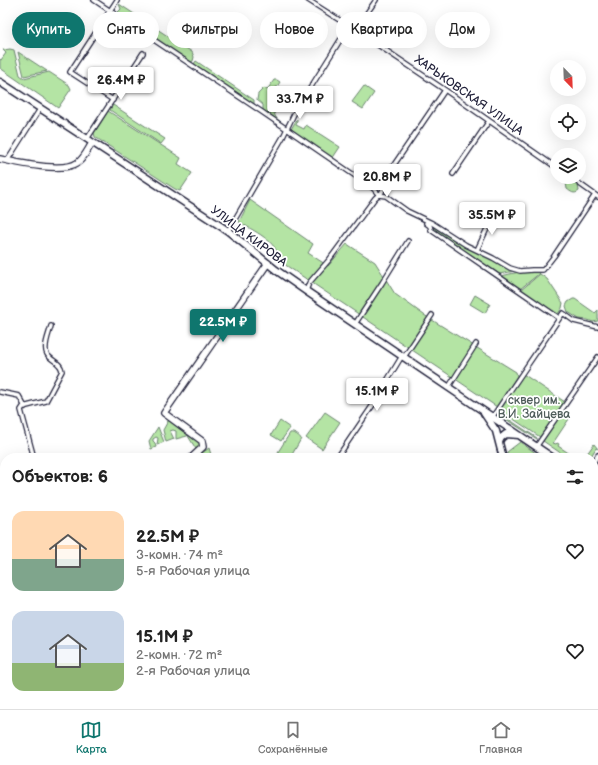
<!DOCTYPE html>
<html lang="ru">
<meta charset="utf-8">
<style>
body{margin:0;font-family:"Balsamiq Sans",sans-serif;background:#f2f2f2;color:#222;height:100vh;display:flex;flex-direction:column;font-size:15px;white-space:nowrap}
*{box-sizing:border-box;margin:0}
p{font-size:13px;color:#767676}
.icon{flex:none;width:22px;height:22px;fill:none;stroke:currentColor;stroke-width:2;stroke-linecap:round;stroke-linejoin:round}
.map{position:relative;flex:1;overflow:hidden}
.details{position:absolute;left:0px;top:453px;width:598px;height:256px;display:flex;flex-direction:column;background:#fff;border-radius:16px 16px 0 0;box-shadow:0 4px 16px #0002}
.details>*{flex:none}
.guide{position:absolute;left:12px;top:12px;width:574px;height:36px;display:flex;gap:8px}
.needle{width:26px;rotate:157deg}
.buttons{position:absolute;left:550px;top:60px;display:grid;gap:8px}
.buttons a{display:grid;place-items:center;width:36px;height:36px;border-radius:50%;background:#fff;box-shadow:0 4px 16px #0002;font-size:20px}
.price{position:absolute;translate:-50% -34px;padding:0 9px;border-radius:4px;background:#fff;color:#222;font-size:13px;line-height:26px;filter:drop-shadow(0 1px 2px #0008)}
.price::after{content:'';position:absolute;left:50%;top:24px;width:12px;height:9px;margin-left:-6px;background:inherit;clip-path:polygon(0 0,100% 0,50% 100%)}
.price.on{background:#0f766e;color:#fff}
ul{padding:0;list-style:none}
li{display:flex;align-items:center;gap:12px;height:100px;padding:0 12px}
li span{display:grid;place-items:center;flex:none;width:112px;height:80px;border-radius:12px;color:#555}
li>.icon{margin-inline-start:auto}
span .icon{width:48px;height:48px;fill:#fffc;stroke-width:1}
li b{font-size:17px}
h2{display:flex;justify-content:space-between;align-items:center;height:48px;padding:0 12px;font-size:17px}
.pill{padding:0 14px;border-radius:18px;background:#fff;box-shadow:0 4px 16px #0002;font-size:14px;line-height:36px}
.pill.on{background:#0f766e;color:#fff}
.menu{display:flex;justify-content:space-around;align-items:center;height:56px;border-top:1px solid #e0e0e0;background:#fff;font-size:11px;color:#767676}
.menu a{display:grid;justify-items:center;gap:2px}
.menu .on{color:#0f766e}
.map>svg:first-child{display:block}
</style>
<div class="map">
<svg width="598" height="709" viewBox="0 0 598 709">
<rect width="100%" height="100%" fill="#fff"/>
<filter id="ink" filterUnits="userSpaceOnUse"><feTurbulence type="fractalNoise" baseFrequency=".025" numOctaves="2"/><feDisplacementMap in="SourceGraphic" scale="8" xChannelSelector="R" yChannelSelector="G"/><feConvolveMatrix kernelMatrix="1 2 1 2 8 2 1 2 1" color-interpolation-filters="sRGB"/></filter>
<g filter="url(#ink)">
<path fill="#b4e4a4" stroke="#6b8370" d="M119,4L192,52L194,57L193,61L191,62L117,13L121,9Z
M10,49L14,50L20,75L24,78L49,72L69,85L71,89L58,108L0,68V59L1,60L6,53L3,50Z
M18,52L47,71L24,76Z
M196,61L254,100V105L194,64Z
M274,80H277L280,82L268,101L275,106C271,117 280,121 286,127L263,111V105L257,100L258,94L264,88L267,90Z
M364,86L374,93L363,109L352,102Z
M113,105L165,139L161,144L110,110Z
M108,111L181,158L178,164L192,173L180,191L175,189L95,137L94,133Z
M297,119V121L296,125L304,129L306,125L340,147L332,159L290,131Z
M568,181H571L578,185L579,191C574,195 571,192 567,189L566,183Z
M250,200L313,244L308,253L328,266L347,244L375,262L395,294L424,315L516,372L517,376L497,407L278,260C280,242 252,230 239,222Z
M431,225H432L515,271L499,274L431,228Z
M536,271L540,273L520,289L501,276L519,272Z
M540,274L547,279L563,303L562,308L558,314L521,290Z
M475,295L490,304L485,313L470,304Z
M573,299H575L595,313L598,310V321L593,322L588,320L579,319L568,312L566,306L568,302Z
M523,374L565,402L540,437L500,410Z
M325,412L340,422L322,449L306,438Z
M498,412L537,438V439L498,414Z
M561,413L565,414L569,419L553,443L556,444L557,443L559,444L558,446L576,458H568L543,441Z
M168,421H170L190,433L187,436L176,439V431L173,430L170,431L174,439L166,442L163,430Z
M280,421L290,428L281,441L271,435Z
M158,427L164,442L157,445L158,438L156,437L153,439V441L155,443L156,447L151,449L149,441Z
M290,433C294,432 300,436 301,439L290,458H284L279,454L278,452Z
M191,434L201,444L196,449L188,436Z
M520,442L543,458H508L507,452Z
M594,444L598,449L596,448L590,458H584Z
M209,448L212,458H195Z
M593,536L598,546V608L593,598Z"/>
<g fill="none" stroke-linecap="round" stroke-linejoin="round">
<defs>
<path id="street" d="M94,0L262,112L373,188L379,195L386,196L407,211L432,223L466,245L493,258L510,268L520,271L532,270H543L554,256L595,195
M308,0L366,37L445,90L557,168
M355,30L376,0
M113,100L70,72L117,0
M87,139L143,53
M7,161L40,109
M453,174L489,121
M570,177L598,197
M426,223L430,226L431,230L559,318
M228,231L283,137L294,114L349,26
M477,250L493,216
M306,291L309,283L329,260L375,198L382,192L387,175L445,90
M355,324L382,283L408,241
M404,357L432,315
M448,388L476,344
M0,392L19,396L25,407
M493,416L563,313L574,321L598,327
M536,447L598,357
M34,458L21,410L23,407L46,401L62,371C61,362 51,361 47,354C43,347 49,334 51,326
M337,458L383,390L388,379L402,356
M593,463L598,455"/>
<path id="secondary" d="M0,159C18,163 62,173 77,163C84,159 88,149 92,143
M191,458L203,447L202,441L164,413L268,263
M0,535L5,534
M0,640L5,656
M0,707L12,704"/>
<path id="primary" d="M0,82L228,231L276,270L306,291L553,458
M484,413L496,431L503,458
M499,442L501,438L506,434L519,435
M593,527L598,538
M593,609L598,619"/>
</defs>
<use href="#street" stroke="#22223b" stroke-width="6"/>
<use href="#secondary" stroke="#22223b" stroke-width="8"/>
<use href="#primary" stroke="#22223b" stroke-width="9"/>
<use href="#street" stroke="#fff" stroke-width="3.5"/>
<use href="#secondary" stroke="#fff" stroke-width="5.5"/>
<use href="#primary" stroke="#fff" stroke-width="6"/>
</g>
</g>
<g text-anchor="middle" stroke-width="3.5" stroke-linejoin="round" paint-order="stroke">
<g font-size="12" fill="#22223b" stroke="#fff">
<text transform="translate(469 95) rotate(35)" y="4">ХАРЬКОВСКАЯ УЛИЦА</text>
<text transform="translate(249 236) rotate(37)" y="4">УЛИЦА КИРОВА</text>
</g>
<g font-size="12" fill="#4e5c5a" stroke="#fff">
<text x="534" y="404">сквер им.<tspan x="534" dy="14">В.И. Зайцева</tspan></text>
</g>
</g>
</svg>
<div class="buttons">
<a><svg class="needle" viewBox="-14 -14 28 28"><path d="M0-13l5 13h-10z" fill="#e53935"/><path d="M0 13l5-13h-10z" fill="#767676"/></svg></a>
<a><svg class="icon" aria-label="locate" viewBox="0 0 24 24"><circle cx="12" cy="12" r="6"/><path d="M12 2v4M12 18v4M2 12h4M18 12h4"/></svg></a>
<a><svg class="icon" aria-label="layers" viewBox="0 0 24 24"><path d="M12 4l9 5-9 5-9-5zM3 14l9 5 9-5"/></svg></a>
</div>
<b class="price" style="left:121px;top:101px">26.4M ₽</b>
<b class="price" style="left:300px;top:120px">33.7M ₽</b>
<b class="price" style="left:387px;top:198px">20.8M ₽</b>
<b class="price" style="left:492px;top:236px">35.5M ₽</b>
<b class="price on" style="left:223px;top:343px">22.5M ₽</b>
<b class="price" style="left:377px;top:412px">15.1M ₽</b>
<div class="guide">
<a class="pill on">Купить</a>
<a class="pill">Снять</a>
<a class="pill">Фильтры</a>
<a class="pill">Новое</a>
<a class="pill">Квартира</a>
<a class="pill">Дом</a>
</div>
<section class="details">
<h2>Объектов: 6<svg class="icon" aria-label="filters" viewBox="0 0 24 24"><path d="M4 7h16M4 17h16"/><circle cx="9" cy="7" r="2"/><circle cx="15" cy="17" r="2"/></svg></h2>
<ul>
<li><span style="background:linear-gradient(#ffd9b3 60%,#7fa58c 0)"><svg class="icon" aria-label="home" viewBox="0 0 24 24"><path d="M3 11l9-7 9 7M6 9v11h12V9"/></svg></span><div><b>22.5M ₽</b><p>3-комн. · 74 m²</p><p>5-я Рабочая улица</p></div><svg class="icon" aria-label="heart" viewBox="0 0 24 24"><path d="M12 20l-8-8c-3-5 5-10 8-4 3-6 11-1 8 4z"/></svg></li>
<li><span style="background:linear-gradient(#c9d6e8 65%,#8fb573 0)"><svg class="icon" aria-label="home" viewBox="0 0 24 24"><path d="M3 11l9-7 9 7M6 9v11h12V9"/></svg></span><div><b>15.1M ₽</b><p>2-комн. · 72 m²</p><p>2-я Рабочая улица</p></div><svg class="icon" aria-label="heart" viewBox="0 0 24 24"><path d="M12 20l-8-8c-3-5 5-10 8-4 3-6 11-1 8 4z"/></svg></li>
</ul>
</section>
</div>
<nav class="menu">
<a class="on"><svg class="icon" aria-label="map" viewBox="0 0 24 24"><path d="M3 6l6-2 6 2 6-2v14l-6 2-6-2-6 2zM9 4v14M15 6v14"/></svg>Карта</a>
<a><svg class="icon" aria-label="saved" viewBox="0 0 24 24"><path d="M7 4h10v16l-5-4-5 4z"/></svg>Сохранённые</a>
<a><svg class="icon" aria-label="home" viewBox="0 0 24 24"><path d="M3 11l9-7 9 7M6 9v11h12V9"/></svg>Главная</a>
</nav>
